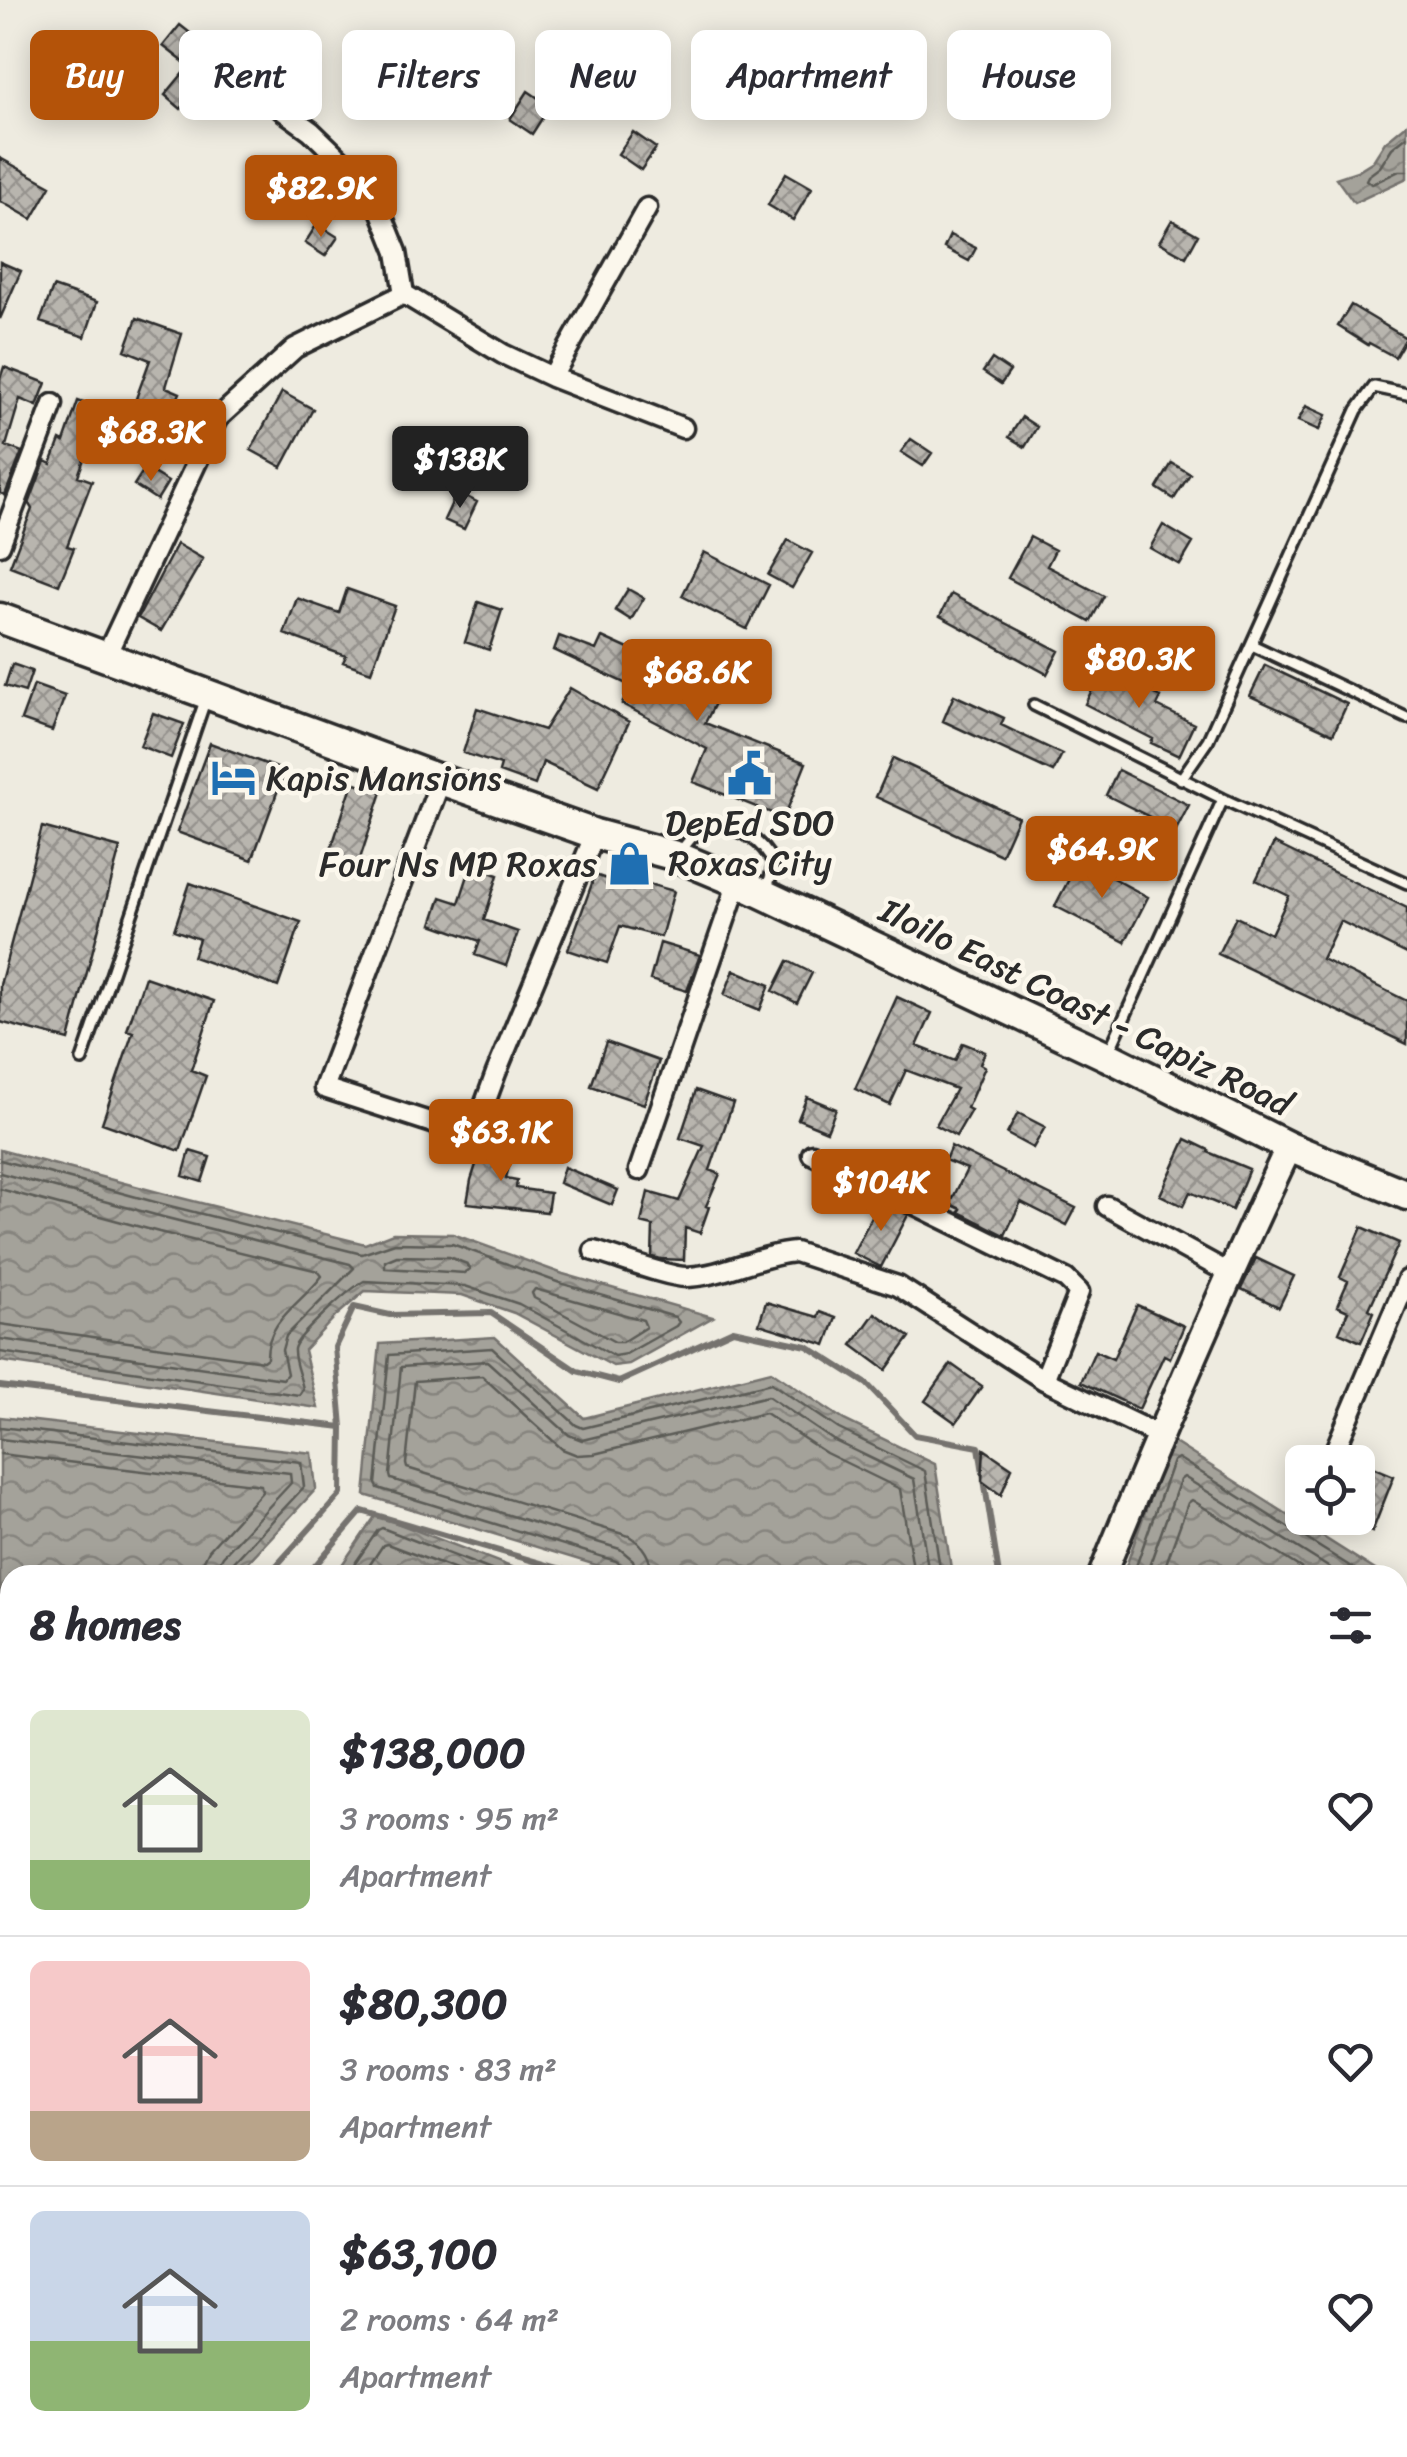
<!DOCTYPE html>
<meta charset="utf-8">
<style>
body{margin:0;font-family:Sriracha,sans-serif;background:#f2f2f3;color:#2b2b33;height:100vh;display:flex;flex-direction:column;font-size:38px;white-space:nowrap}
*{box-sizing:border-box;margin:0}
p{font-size:32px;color:#7c7c81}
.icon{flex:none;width:55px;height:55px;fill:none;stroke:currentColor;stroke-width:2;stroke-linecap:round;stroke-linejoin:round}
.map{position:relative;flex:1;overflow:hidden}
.details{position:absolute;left:0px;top:1565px;width:1408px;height:892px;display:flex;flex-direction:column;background:#fff;border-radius:30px 30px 0 0;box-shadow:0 5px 25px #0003}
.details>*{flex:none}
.top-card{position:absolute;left:30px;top:30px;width:1348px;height:90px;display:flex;gap:20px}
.buttons{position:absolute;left:1285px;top:1445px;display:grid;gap:20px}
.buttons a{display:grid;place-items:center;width:90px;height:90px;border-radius:15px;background:#fff;box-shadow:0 5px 25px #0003;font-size:50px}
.price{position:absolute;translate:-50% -85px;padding:0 22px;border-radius:10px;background:#b45309;color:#fff;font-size:32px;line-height:65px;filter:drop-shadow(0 2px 5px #0008)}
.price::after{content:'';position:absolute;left:50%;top:60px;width:30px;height:22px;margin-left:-15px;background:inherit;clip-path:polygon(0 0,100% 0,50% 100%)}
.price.active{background:#222;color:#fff}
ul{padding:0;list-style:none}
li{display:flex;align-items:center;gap:30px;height:250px;padding:0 30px}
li+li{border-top:2px solid #e1e1e2}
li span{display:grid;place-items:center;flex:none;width:280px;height:200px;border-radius:15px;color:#555}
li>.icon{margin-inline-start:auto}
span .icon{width:120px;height:120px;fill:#fffc;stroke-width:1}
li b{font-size:42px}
h2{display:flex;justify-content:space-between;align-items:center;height:120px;padding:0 30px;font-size:42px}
.tag{padding:0 35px;border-radius:15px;background:#fff;box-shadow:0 5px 25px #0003;font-size:35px;line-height:90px}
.tag.active{background:#b45309;color:#fff}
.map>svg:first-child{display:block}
</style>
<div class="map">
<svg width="1407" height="2457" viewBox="0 0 1407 2457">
<defs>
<pattern id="water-waves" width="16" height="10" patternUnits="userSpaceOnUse" patternTransform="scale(2.5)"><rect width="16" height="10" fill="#a4a29a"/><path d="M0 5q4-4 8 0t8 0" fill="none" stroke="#86847e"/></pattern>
<pattern id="building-cross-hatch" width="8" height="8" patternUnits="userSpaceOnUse" patternTransform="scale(2.5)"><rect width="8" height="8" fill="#b8b5ae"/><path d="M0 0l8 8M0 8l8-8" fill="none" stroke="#96938e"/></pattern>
</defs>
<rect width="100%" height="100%" fill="#eeebe0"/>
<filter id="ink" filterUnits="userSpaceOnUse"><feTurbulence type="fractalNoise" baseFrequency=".01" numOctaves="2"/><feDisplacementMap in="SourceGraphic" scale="20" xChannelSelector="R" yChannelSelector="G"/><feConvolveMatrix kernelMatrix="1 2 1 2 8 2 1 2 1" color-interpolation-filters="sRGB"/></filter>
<g filter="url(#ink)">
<path fill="url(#water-waves)" stroke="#74726e" stroke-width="2.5" d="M1407,124V178L1354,203L1336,178L1357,171L1373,161L1385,142Z
M0,1150L169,1195L365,1244L393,1233L453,1234L563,1274L713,1317L629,1364L613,1366L514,1313L462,1295L365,1291L336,1316L304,1350L318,1408L0,1361Z
M495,1337L584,1418L771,1371L844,1420L935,1464L952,1575H629L365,1495L380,1344Z
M0,1417L312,1453L316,1489L236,1575H10V1927L0,1922Z
M1170,1440L1383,1575H1123Z
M376,1515L532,1575H335Z
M1398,1584L1407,1590V1857L1398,1856Z
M1398,1883L1407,1886V2147L1398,2152Z"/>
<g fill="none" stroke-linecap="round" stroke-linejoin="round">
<path stroke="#5b5b57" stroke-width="2.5" d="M1407,136L1392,148L1380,167L1368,176L1366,180L1372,184L1399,171H1407
M0,1160L166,1205L362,1254L395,1243L452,1244L560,1283L675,1317L679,1322L676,1326L626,1354L614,1356L519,1304L465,1286L364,1281C351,1288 296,1336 294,1349C293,1361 301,1378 303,1389L299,1395L0,1352
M0,1173L163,1217L350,1264L354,1268L286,1336L282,1350L287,1374L283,1379L0,1339
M0,1189L159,1232L318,1271L322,1276C302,1303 266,1320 267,1358L263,1361L0,1324
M397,1256L449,1257L467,1264L470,1269L465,1273L385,1268V1261Z
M535,1289L643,1320L646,1327L622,1342H615L534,1298L532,1293Z
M0,1427L301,1462L304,1487L232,1564L229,1575
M0,1439L290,1473L291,1483L223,1556L218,1565L217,1575
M0,1454L261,1485L262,1492L209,1550L204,1560L202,1575
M347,1575L378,1530L382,1528L504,1575
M363,1575L383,1545L387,1544L469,1575
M624,1575L623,1566L616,1561L378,1488L376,1484L389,1355L492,1348L576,1425L583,1428L771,1383L839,1429L925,1471L941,1575
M637,1575L633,1560L620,1549L391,1479L390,1475L401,1367L487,1361L569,1435L582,1440L768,1396L833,1440L914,1479L929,1575
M652,1575C651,1557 644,1545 629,1536L407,1468L406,1464L415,1381L482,1376L562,1449L577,1455L594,1454L765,1413L826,1453L900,1489L914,1575
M1133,1575L1173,1461L1178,1458L1364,1575
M1146,1575L1180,1480L1184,1477L1341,1575
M1162,1575L1188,1503L1192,1500L1312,1575"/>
<path stroke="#74726e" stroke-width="6" d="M0,1386L342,1427L335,1347L354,1307L390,1315L491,1313L577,1371L619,1382L733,1330L807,1346L867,1384L915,1435L979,1447L999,1575
M268,1575L341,1494L342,1427
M307,1575L362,1511L582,1575"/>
</g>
<path fill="url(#building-cross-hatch)" stroke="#2b2b2b" stroke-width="2.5" d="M180,25L223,59L216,70L220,73L208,86L203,82L181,109L165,95L189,66L163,46Z
M528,91L550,106L532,134L510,119Z
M633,132L656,148L641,170L618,154Z
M0,158L51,186L32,219L0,201Z
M786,173L812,188L793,220L768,205Z
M1172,220L1198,235L1186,257L1159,242Z
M317,224L338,237L325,256L305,243Z
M950,235L976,248L969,261L944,248Z
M0,262L21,271L0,319Z
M53,287L97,302L85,337L40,322Z
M1351,305L1406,338L1395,357L1369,343L1368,345L1338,326Z
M137,318L182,334L166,387L180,393L164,429L173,435L159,458L124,436L142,407L134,404L150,360L125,350Z
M992,359L1010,371L1001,384L983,372Z
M4,367L46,383L37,406L20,399L6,446L22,452L5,495L0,493V379Z
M282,392L313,409L282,467L251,450Z
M78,401L97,408L93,420L123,430L117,448L91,439L78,476L92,481L67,546L74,548L59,585L10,566L32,509L29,504L45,461L51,464L60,440L64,442Z
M1306,406L1326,415L1319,430L1298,421Z
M1022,417L1037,427L1025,447L1009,437Z
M911,439L932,453L923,466L901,452Z
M1172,463L1190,474L1174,499L1157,488Z
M145,468L168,482L157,500L134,485Z
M457,492L477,502L464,529L444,520Z
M1163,525L1193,543L1180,565L1150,548Z
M1030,537L1055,550L1047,566L1104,596L1090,622L1008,578Z
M788,540L812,553L792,588L768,575Z
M177,544L203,559L161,631L138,618Z
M704,552L769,585L747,629L682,596Z
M347,589L395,606L371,672L343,662L346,656L284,634L297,598L339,613Z
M628,589L644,598L631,620L615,610Z
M951,594L1059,651L1047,674L940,616Z
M478,602L502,610L489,650L465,642Z
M559,636L596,650L602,637L701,682L714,656L734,666L705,723L806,763L784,818L693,782L707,749L622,704L631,686L554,650Z
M12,664L32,671L25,692L5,686Z
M1265,665L1347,704L1333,734L1250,696Z
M1103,668L1161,697L1157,706L1194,724L1179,756L1151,743L1153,739L1085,704Z
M34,685L65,696L52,731L21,720Z
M570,688L629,722L598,788L543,762L535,785L499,772L501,765L463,753L477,708L544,730Z
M954,695L1004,718L1001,725L1062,754L1053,772L943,721Z
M153,713L184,724L171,758L140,746Z
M210,743L285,771L252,860L177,832Z
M893,758L1018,817L1001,855L876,797Z
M1118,770L1189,805L1176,830L1106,795Z
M353,782L382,792L356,871L327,861Z
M42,827L120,848L69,1040L0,1022V985Z
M1274,843L1407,908V954L1340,921L1322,959L1407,1001V1044L1218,954L1236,917L1271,934L1289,896L1256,880Z
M1079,860L1148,897L1125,942L1055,906Z
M471,866L498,875L484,920L518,932L506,966L475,955L480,941L432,924L441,897L459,903Z
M595,875L635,889L638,881L674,891L661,937L620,926L607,963L568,950Z
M190,883L301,922L278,987L193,957L199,939L174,930Z
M660,943L700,955L687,991L650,980Z
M788,961L812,973L797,1003L773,991Z
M734,970L770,985L760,1010L724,995Z
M145,977L214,1001L191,1070L206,1076L180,1151L102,1123L133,1032L127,1030Z
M897,997L932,1013L917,1046L955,1061L963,1043L985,1052L980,1064L985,1067L967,1108L971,1110L956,1136L936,1125L956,1089L906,1070L890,1105L855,1089Z
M606,1042L659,1061L644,1104L591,1086Z
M696,1090L733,1103L710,1170L720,1174L706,1206L709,1207L700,1233L685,1228L684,1260L661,1259L652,1257L653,1226L641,1223L648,1192L679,1201L704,1146L680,1138Z
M807,1097L836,1109L827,1131L798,1119Z
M1018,1113L1045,1127L1033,1148L1007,1134Z
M1186,1139L1209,1150L1208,1152L1249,1169L1232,1210L1190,1192L1183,1206L1160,1195Z
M483,1143L513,1151L506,1178L517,1180L516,1188L550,1193L547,1212L467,1203L471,1180Z
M951,1146L1076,1208L1067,1225L1021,1202L1005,1235L959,1212L961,1209L950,1204L967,1169L945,1160Z
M190,1151L210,1157L202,1182L183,1176Z
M564,1167L618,1190L612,1205L559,1183Z
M880,1201L908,1215L881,1267L853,1253Z
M1362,1227L1399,1243L1369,1309L1374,1312L1361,1342L1339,1332L1348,1311L1337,1306L1348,1281L1340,1277Z
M1256,1258L1294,1276L1279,1307L1241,1289Z
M766,1302L818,1317L820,1312L836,1318L826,1345L759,1324Z
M1137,1305L1184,1326L1170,1358L1164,1355L1139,1409L1081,1382L1095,1351L1113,1359Z
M875,1313L910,1337L886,1370L852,1345Z
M951,1364L982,1386L956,1423L925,1401Z
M984,1449L1012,1468L1001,1495L982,1481Z
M1358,1461L1394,1476L1372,1532L1358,1526Z"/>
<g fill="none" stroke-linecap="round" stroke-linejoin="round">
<defs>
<path id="service" d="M1252,645L1407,718
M1034,705L1223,799L1407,883
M1181,779L1208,740L1357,410L1374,387L1407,394
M678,854L692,837L719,825C746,833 760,838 774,864L767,889
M1108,1054L1223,799
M82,1060L206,698"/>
<path id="minor" d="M233,66L282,110L311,131L372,190L397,252L404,294
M552,377L647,208
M0,545L53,404
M105,658L217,419L295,348L404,294L503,354L552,377L683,428
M441,780L324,1088L473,1136L496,1073L595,834
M812,1154L1066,1279L1079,1292L1044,1380
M639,1170L738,882
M1107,1206L1229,1273
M594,1251C616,1257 667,1277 686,1277C724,1276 758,1255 795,1252L898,1286L1044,1380L1158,1435
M1330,1462L1407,1280
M0,2209L10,2214
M0,2330L10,2331
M454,2448L473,2457"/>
<path id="secondary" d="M1102,1575C1161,1430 1222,1288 1289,1147
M727,2457L731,2448"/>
<path id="primary" d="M0,618L441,780L595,834L676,856L738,882L1107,1056L1289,1147L1407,1195"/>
</defs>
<use href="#service" stroke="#2b2b2b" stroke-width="16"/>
<use href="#minor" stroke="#2b2b2b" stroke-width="25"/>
<use href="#secondary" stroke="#2b2b2b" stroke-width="32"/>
<use href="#primary" stroke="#2b2b2b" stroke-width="35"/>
<use href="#service" stroke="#fbf7ec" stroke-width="9"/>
<use href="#minor" stroke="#fbf7ec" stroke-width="18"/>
<use href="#secondary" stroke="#fbf7ec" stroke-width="25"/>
<use href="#primary" stroke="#fbf7ec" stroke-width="28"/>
</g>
</g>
<defs>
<symbol id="civic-bare" viewBox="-9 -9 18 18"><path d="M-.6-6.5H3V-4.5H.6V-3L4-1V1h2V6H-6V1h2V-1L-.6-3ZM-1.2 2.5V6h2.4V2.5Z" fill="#1f6fb2" stroke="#fbf7ec" stroke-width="2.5" paint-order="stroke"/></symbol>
<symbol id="hotel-bare" viewBox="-9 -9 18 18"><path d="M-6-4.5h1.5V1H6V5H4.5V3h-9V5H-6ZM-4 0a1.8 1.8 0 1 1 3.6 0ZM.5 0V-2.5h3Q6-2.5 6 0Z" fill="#1f6fb2" stroke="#fbf7ec" stroke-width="2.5" paint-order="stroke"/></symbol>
<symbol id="shop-bare" viewBox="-9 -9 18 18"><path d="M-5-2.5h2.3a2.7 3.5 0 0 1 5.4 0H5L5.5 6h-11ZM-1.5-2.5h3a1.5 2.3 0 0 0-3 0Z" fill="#1f6fb2" stroke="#fbf7ec" stroke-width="2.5" paint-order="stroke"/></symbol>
</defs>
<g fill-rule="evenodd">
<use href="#civic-bare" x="718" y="742" width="63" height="63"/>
<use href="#hotel-bare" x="202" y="746" width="63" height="63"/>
<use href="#shop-bare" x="598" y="832" width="63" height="63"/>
</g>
<g text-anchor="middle" stroke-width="9" stroke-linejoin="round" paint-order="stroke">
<g font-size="35" fill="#2b2b2b" stroke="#fbf7ec" text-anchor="start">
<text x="266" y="790">Kapis Mansions</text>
<text x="750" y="835" text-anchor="middle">DepEd SDO<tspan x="750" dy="40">Roxas City</tspan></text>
<text x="597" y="876" text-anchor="end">Four Ns MP Roxas</text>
</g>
<g font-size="35" fill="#2b2b2b" stroke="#fbf7ec">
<text transform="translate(1086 1007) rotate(26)" y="12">Iloilo East Coast - Capiz Road</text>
</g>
</g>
</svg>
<div class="buttons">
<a><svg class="icon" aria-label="locate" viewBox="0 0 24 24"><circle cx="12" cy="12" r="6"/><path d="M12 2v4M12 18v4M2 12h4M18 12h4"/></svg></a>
</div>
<b class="price" style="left:321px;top:240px">$82.9K</b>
<b class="price" style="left:151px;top:484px">$68.3K</b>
<b class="price active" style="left:460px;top:511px">$138K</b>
<b class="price" style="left:1139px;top:711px">$80.3K</b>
<b class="price" style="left:697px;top:724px">$68.6K</b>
<b class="price" style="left:1102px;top:901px">$64.9K</b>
<b class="price" style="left:501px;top:1184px">$63.1K</b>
<b class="price" style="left:881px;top:1234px">$104K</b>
<div class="top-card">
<a class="tag active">Buy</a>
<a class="tag">Rent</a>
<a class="tag">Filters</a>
<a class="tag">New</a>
<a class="tag">Apartment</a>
<a class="tag">House</a>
</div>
<section class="details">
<h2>8 homes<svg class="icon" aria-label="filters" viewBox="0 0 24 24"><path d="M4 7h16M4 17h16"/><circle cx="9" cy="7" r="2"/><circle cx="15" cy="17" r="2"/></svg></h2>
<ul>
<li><span style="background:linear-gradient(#dfe7d0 75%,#8fb573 0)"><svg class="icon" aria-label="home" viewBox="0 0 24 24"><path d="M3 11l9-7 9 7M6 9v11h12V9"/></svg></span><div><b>$138,000</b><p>3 rooms · 95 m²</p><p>Apartment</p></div><svg class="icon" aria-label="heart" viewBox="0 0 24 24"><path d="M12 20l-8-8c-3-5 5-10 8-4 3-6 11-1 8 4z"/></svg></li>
<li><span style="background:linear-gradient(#f6c9c9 75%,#b9a48a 0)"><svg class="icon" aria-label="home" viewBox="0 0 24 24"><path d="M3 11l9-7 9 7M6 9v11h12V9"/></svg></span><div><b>$80,300</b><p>3 rooms · 83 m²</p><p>Apartment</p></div><svg class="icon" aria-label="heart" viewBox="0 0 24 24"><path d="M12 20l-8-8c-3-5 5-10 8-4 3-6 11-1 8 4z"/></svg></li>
<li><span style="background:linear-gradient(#c9d6e8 65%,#8fb573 0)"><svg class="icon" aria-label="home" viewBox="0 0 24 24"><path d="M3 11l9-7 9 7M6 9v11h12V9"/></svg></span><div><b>$63,100</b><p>2 rooms · 64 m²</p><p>Apartment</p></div><svg class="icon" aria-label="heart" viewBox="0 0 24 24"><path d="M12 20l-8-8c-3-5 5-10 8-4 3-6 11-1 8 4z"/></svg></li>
</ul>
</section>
</div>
